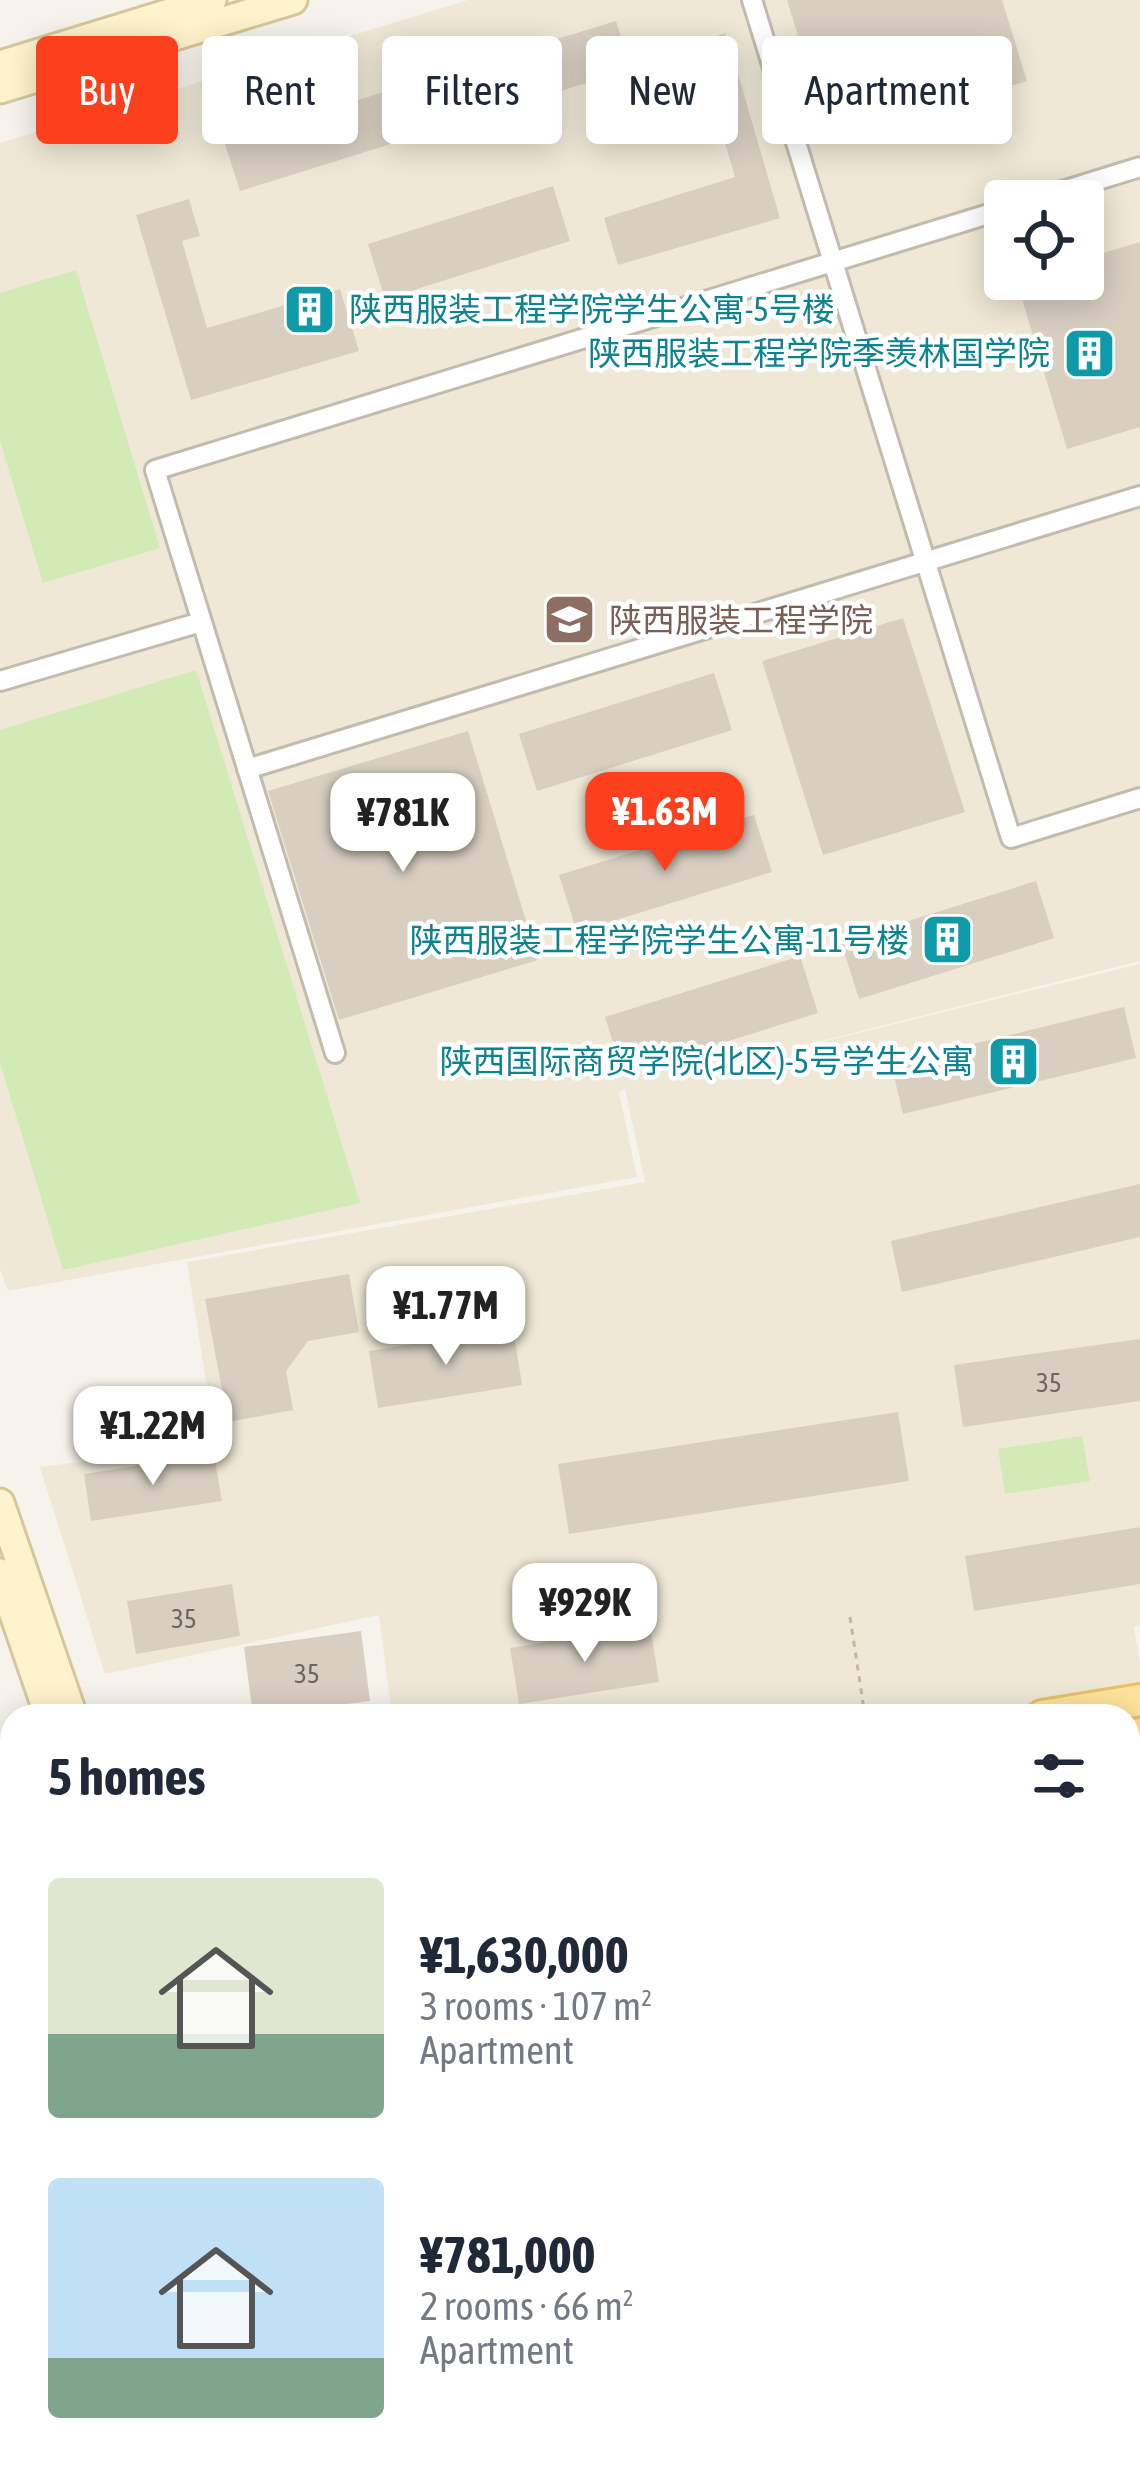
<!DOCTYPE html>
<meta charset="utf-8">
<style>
body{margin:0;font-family:"Asap Condensed","Noto Sans SC",sans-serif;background:#f2f2f3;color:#1f2937;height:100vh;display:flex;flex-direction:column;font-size:45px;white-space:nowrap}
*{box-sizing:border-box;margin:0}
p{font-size:39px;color:#747a83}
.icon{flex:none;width:66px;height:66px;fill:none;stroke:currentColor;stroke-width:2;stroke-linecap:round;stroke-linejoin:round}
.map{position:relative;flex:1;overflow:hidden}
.side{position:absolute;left:0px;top:1704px;width:1140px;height:771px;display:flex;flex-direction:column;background:#fff;border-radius:36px 36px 0 0;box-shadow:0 6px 30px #0003}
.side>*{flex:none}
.top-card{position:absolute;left:36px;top:36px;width:1068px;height:108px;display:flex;gap:24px}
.tools{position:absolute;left:984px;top:180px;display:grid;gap:24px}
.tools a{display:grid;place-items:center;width:120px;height:120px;border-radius:12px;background:#fff;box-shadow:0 6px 30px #0003;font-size:60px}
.price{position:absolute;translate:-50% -102px;padding:0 27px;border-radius:24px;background:#fff;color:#222;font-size:39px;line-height:78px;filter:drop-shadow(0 3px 6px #0008)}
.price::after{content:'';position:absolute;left:50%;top:72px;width:36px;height:27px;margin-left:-18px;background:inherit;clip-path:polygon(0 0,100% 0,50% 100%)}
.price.active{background:#fc3f1d;color:#fff}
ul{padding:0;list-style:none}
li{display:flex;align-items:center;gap:36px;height:300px;padding:0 48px}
li span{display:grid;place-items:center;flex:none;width:336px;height:240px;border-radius:12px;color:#555}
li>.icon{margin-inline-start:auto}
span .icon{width:144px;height:144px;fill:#fffc;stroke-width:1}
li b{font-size:51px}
h2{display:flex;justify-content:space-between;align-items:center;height:144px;padding:0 48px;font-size:51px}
.pill{padding:0 42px;border-radius:12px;background:#fff;box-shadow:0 6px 30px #0003;font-size:42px;line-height:108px}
.pill.active{background:#fc3f1d;color:#fff}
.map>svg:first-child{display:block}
</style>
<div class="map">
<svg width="1140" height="2474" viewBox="0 0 1140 2474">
<rect width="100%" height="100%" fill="#f6f3ec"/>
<path fill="#efe8d6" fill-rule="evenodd" d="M468,0H1140V961L657,1082L1140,964V1625L1134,1627L1140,1664V2474H400L396,2463H1128V1716H392L379,1615L105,1674L40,1467L216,1444L187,1262L645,1182L625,1089L619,1092L637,1177L8,1291L0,1269V143ZM1005,201H1083V279H1005Z
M12,2182V2319L0,2321V2184Z
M12,2337V2463H244L247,2474H0V2338Z"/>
<path fill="#d2eab5" d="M76,270L160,548L43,583L0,441V293Z
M196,670L360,1203L63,1270L0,1063V730Z
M1082,1436L1090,1481L1005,1494L998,1449Z"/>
<path fill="#d8cfc1" d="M787,0H1002L1027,81L830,141Z
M616,21L631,69L240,191L224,141Z
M726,33L780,218L618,265L604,218L735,177L706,79L682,86L669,50Z
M553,186L570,241L385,299L368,244Z
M189,199L200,236L182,241L207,328L340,289L359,351L191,400L136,215Z
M1140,242V427L1067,449L1016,279H1083V259Z
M903,618L965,812L823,855L762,661Z
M714,673L732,730L537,791L519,734Z
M468,731L538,960L339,1020L268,791Z
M754,815L772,872L577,932L559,875Z
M1036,881L1054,938L859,999L841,942Z
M800,956L818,1013L623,1074L605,1017Z
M1124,1007L1136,1058L903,1114L891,1064Z
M1140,1184V1237L902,1292L891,1241Z
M349,1274L359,1332L308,1341L286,1371L293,1410L228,1422L205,1299Z
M513,1328L522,1385L378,1408L369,1351Z
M1140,1339V1401L963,1427L954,1365Z
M898,1412L909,1481L569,1534L558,1464Z
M214,1454L222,1501L91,1521L84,1474Z
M1140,1527V1584L974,1611L965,1556Z
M232,1584L240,1636L136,1654L127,1601Z
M650,1625L659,1682L519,1704L510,1648Z
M361,1631L370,1701L253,1716L244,1647Z"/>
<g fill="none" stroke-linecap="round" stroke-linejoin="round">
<defs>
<path id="street" d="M752,0L1011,838L1140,798
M1030,201L1140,167
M0,681L201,622
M247,769L1140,496
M335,1053L155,470L1005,209"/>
<path id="secondary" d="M0,65L212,0
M0,89L293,0
M0,1503L73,1716
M0,1573L49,1716
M303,2463L307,2474
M327,2463L331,2474"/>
<path id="primary" d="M1042,1716L1140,1700
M1128,1736L1140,1734
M0,1888L12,1886
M0,1920L12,1918"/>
</defs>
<use href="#street" stroke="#c2bbae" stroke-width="24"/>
<use href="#secondary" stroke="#d6c79b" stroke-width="33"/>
<use href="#primary" stroke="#e6c16a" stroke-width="36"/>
<path stroke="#c4b79f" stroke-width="3" stroke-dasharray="6 6" stroke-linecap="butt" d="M850,1617L865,1716"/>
<use href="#street" stroke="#fff" stroke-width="18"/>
<use href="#secondary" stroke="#fff3cd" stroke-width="27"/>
<use href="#primary" stroke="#ffe39c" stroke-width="30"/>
</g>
<defs>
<symbol id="building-square" viewBox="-11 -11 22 22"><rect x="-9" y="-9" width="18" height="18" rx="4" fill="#0f9aa8" stroke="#fff"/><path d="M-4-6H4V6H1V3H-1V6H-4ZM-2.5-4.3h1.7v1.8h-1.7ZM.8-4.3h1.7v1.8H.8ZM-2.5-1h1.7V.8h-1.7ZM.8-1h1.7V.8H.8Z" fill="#fff"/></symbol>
<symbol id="university-square" viewBox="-11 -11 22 22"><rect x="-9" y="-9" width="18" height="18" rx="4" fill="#8d6e63" stroke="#fff"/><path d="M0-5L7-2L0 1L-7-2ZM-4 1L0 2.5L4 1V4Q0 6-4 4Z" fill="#fff"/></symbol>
</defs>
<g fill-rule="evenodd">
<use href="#building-square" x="280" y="280" width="59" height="59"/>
<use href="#building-square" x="1060" y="324" width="59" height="59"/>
<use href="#university-square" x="540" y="590" width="59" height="59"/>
<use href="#building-square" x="918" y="910" width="59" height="59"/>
<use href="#building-square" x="984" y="1032" width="59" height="59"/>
</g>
<g text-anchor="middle" stroke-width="9" stroke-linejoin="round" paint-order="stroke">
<g font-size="27" fill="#6e675b">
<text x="1049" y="1392">35</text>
<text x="184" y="1628">35</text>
<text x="307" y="1683">35</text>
</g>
<g font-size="33" fill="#0d838f" stroke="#fff" text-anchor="end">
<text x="349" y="321" text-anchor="start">陕西服装工程学院学生公寓-5号楼</text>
<text x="1050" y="365">陕西服装工程学院季羡林国学院</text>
<text x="909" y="952">陕西服装工程学院学生公寓-11号楼</text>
<text x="974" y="1073">陕西国际商贸学院(北区)-5号学生公寓</text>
</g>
<g font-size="33" fill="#785e54" stroke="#fff" text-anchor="start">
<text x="609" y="632">陕西服装工程学院</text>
</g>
</g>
</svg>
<div class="tools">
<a><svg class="icon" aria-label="locate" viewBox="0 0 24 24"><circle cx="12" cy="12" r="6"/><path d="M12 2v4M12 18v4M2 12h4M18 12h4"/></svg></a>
</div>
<b class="price active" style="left:665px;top:874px">¥1.63M</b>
<b class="price" style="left:403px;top:875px">¥781K</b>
<b class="price" style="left:446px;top:1368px">¥1.77M</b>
<b class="price" style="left:153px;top:1488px">¥1.22M</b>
<b class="price" style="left:585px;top:1665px">¥929K</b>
<div class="top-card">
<a class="pill active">Buy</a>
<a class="pill">Rent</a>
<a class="pill">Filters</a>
<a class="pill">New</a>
<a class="pill">Apartment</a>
</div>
<section class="side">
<h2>5 homes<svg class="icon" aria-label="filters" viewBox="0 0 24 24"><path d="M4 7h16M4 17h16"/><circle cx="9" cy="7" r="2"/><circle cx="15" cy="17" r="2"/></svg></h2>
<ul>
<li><span style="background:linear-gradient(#dfe7d0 65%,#7fa58c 0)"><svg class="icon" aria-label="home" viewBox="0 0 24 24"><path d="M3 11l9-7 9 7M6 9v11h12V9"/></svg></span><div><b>¥1,630,000</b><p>3 rooms · 107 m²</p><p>Apartment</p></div></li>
<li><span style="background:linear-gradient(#bfe0f5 75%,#7fa58c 0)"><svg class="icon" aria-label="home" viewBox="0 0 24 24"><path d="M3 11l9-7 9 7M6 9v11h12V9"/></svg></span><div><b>¥781,000</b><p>2 rooms · 66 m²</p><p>Apartment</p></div></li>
</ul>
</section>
</div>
